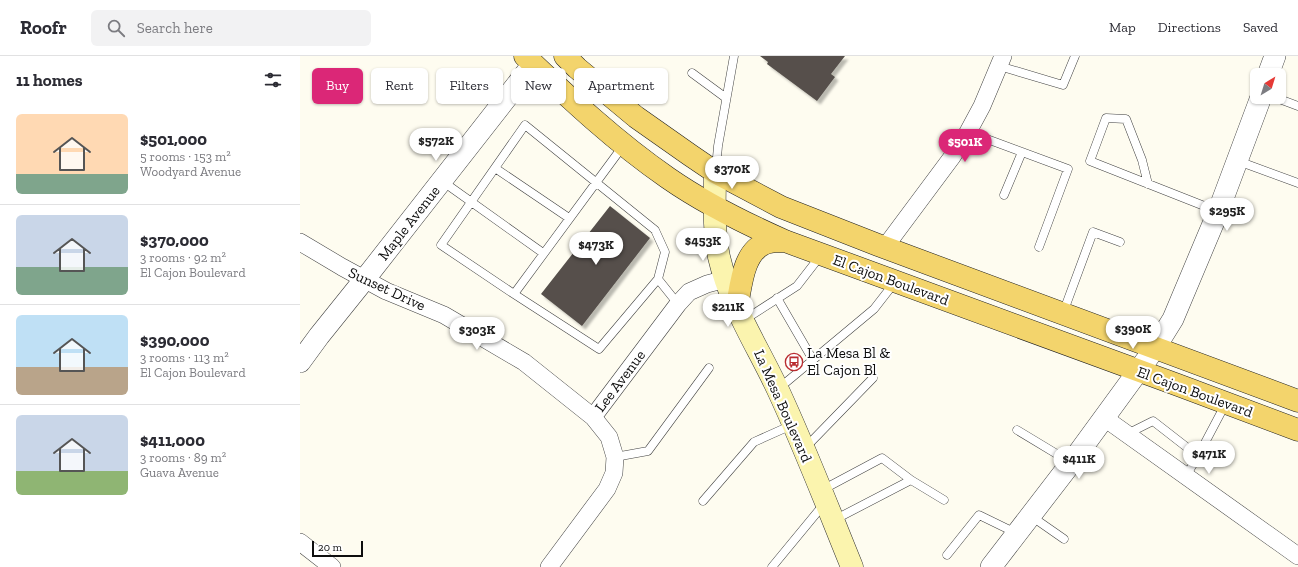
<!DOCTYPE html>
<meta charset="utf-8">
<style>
body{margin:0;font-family:"Zilla Slab",serif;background:#f2f2f3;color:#2b2b33;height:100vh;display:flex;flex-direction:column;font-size:15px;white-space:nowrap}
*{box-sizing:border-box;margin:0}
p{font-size:13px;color:#7c7c81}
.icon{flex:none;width:22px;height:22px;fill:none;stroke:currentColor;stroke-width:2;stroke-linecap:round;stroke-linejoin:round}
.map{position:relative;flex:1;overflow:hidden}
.drawer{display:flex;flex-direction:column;background:#fff;width:300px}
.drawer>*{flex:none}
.top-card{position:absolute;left:12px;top:12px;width:380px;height:36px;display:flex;gap:8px}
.needle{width:26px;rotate:38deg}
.buttons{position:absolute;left:950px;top:12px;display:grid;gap:8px}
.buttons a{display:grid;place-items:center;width:36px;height:36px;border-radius:6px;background:#fff;box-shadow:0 1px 3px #0004;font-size:20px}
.scale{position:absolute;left:12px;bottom:10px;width:51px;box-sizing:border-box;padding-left:4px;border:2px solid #0e0e0e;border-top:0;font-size:11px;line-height:14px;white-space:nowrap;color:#0e0e0e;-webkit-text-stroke:3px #fff;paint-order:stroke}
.price{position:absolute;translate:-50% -34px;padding:0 9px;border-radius:14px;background:#fff;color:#222;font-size:13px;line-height:26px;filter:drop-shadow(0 1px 2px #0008)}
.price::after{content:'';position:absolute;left:50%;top:24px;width:12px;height:9px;margin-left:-6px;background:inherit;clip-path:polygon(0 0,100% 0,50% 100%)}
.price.selected{background:#db2777;color:#fff}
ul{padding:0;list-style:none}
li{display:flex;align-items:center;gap:12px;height:100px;padding:0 16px}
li+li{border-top:1px solid #e1e1e2}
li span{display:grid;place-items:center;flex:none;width:112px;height:80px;border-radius:6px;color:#555}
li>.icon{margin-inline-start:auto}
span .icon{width:48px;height:48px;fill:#fffc;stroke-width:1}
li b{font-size:17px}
h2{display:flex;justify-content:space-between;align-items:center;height:48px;padding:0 16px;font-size:17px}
.chip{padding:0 14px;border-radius:6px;background:#fff;box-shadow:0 1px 3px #0004;font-size:14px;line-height:36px}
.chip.selected{background:#db2777;color:#fff}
header{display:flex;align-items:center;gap:24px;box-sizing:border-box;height:56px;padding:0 20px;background:#fff;border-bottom:1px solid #e1e1e2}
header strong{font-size:19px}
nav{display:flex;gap:22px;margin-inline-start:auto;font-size:14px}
.search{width:280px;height:36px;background:#f2f2f3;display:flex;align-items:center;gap:10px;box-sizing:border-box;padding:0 14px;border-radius:6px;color:#7c7c81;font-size:15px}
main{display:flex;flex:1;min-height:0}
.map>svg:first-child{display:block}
</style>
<header>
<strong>Roofr</strong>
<div class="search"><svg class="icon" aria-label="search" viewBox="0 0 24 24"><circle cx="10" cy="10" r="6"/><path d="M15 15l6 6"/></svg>Search here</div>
<nav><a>Map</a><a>Directions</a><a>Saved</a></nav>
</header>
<main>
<section class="drawer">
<h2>11 homes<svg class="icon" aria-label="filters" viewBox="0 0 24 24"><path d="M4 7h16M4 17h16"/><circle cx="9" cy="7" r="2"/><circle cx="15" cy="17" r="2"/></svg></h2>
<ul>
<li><span style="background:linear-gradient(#ffd9b3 75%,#7fa58c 0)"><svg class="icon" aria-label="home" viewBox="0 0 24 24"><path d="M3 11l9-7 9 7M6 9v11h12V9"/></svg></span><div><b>$501,000</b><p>5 rooms · 153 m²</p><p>Woodyard Avenue</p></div></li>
<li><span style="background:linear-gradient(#c9d6e8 65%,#7fa58c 0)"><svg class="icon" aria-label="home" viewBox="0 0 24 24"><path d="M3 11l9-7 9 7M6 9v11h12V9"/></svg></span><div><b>$370,000</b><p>3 rooms · 92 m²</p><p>El Cajon Boulevard</p></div></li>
<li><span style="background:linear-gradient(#bfe0f5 65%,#b9a48a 0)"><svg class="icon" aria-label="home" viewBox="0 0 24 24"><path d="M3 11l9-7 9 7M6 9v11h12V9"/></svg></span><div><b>$390,000</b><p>3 rooms · 113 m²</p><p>El Cajon Boulevard</p></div></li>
<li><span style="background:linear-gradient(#c9d6e8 70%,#8fb573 0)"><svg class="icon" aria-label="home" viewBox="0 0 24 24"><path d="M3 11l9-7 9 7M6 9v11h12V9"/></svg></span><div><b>$411,000</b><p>3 rooms · 89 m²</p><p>Guava Avenue</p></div></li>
</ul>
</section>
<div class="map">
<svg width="998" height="511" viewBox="0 0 998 511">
<defs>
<filter id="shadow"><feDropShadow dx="3.5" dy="3.5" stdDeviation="1" flood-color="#0004"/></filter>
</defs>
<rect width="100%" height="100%" fill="#fefcf0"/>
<path fill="#56504b" filter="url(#shadow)" d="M460,0H545L531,18L535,21L517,45L467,8L468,6Z
M310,150L350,182L282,270L241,238Z"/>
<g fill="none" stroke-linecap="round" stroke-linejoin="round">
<defs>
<path id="service" d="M699,10L763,29L775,0
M392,17L426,42
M974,41L998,50
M668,76L768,113L739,191
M323,90L214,238L299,293L358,223L378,248
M938,105L998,127
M195,112L269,162
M416,113L418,90L434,0
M142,125L243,197
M848,128L842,104L826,63L806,62L790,105L917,155
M704,139L722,96
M214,238L141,189L225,69L355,174L365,196L358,223
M477,242L513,304
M763,257L793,176L820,186
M444,264L497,230L521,199
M478,333L574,253L595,226
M717,374L770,406
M827,378L853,365L898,400
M505,392L573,322
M315,401L348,395L409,312
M886,420L898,400L926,347
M522,434L582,402L611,424
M403,445L454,386L492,369
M731,460L764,483
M534,464L611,424L644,444
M647,499L679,459L716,477
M472,511L524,448"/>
<path id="minor" d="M0,186L42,211L86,235L144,259L224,306L293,361L309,381L315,401L314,417L307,433L249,511
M585,191L652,101L668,76L682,50L703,0
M293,361L378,248L389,236L407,228L426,223
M803,361L998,500
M0,486L32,511"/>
<path id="tertiary" d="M968,19L975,0
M0,306L19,280L64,224L233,8
M691,511L771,407L855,292L873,263L918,156L961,41"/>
<path id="secondary" d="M415,116C415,144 413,173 419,201C430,249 458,291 478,334C505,392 528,452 552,511"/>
<path id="primary" d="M225,0C270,43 316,86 368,122C404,147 444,167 485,185L878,329L998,374
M265,0L277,12L336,61L390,99L415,116L481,151L578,189L998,345
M437,250C441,230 443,195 466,187C472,185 479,185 485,185"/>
</defs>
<use href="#service" stroke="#414141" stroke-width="9"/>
<use href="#minor" stroke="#414141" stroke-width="18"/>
<use href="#tertiary" stroke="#414141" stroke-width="22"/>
<use href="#secondary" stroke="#303030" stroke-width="23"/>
<use href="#primary" stroke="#1f1f1f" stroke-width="23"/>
<use href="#service" stroke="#fff" stroke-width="8"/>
<use href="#minor" stroke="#fff" stroke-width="17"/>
<use href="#tertiary" stroke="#fff" stroke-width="21"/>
<use href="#secondary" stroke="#fbf4ae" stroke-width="22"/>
<use href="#primary" stroke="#f3d46c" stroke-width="22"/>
</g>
<defs>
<symbol id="bus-ring" viewBox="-11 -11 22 22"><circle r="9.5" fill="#fff" stroke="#b92c30" stroke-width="1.5"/><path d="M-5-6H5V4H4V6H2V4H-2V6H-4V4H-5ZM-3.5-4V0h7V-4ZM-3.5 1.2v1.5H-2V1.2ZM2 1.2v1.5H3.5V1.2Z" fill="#b92c30"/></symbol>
</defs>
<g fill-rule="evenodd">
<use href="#bus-ring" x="484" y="296" width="20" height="20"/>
</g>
<g text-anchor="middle" stroke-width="4" stroke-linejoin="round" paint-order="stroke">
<g font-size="15" fill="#0e0e0e" stroke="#fff">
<text transform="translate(109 167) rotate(-52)" y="5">Maple Avenue</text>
<text transform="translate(591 224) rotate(20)" y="5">El Cajon Boulevard</text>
<text transform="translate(87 233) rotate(25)" y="5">Sunset Drive</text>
<text transform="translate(320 325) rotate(-53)" y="5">Lee Avenue</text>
<text transform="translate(895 336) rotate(20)" y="5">El Cajon Boulevard</text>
<text transform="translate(483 350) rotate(66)" y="5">La Mesa Boulevard</text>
</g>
<g font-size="15" fill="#0e0e0e" stroke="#fff" text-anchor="start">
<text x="507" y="302">La Mesa Bl &amp;<tspan x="507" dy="17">El Cajon Bl</tspan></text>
</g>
</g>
</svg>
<div class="buttons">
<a><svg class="needle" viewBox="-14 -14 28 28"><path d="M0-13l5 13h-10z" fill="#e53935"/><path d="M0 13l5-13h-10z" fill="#7c7c81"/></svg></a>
</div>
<div class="scale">20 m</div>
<b class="price" style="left:136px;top:106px">$572K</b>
<b class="price selected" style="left:665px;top:107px">$501K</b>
<b class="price" style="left:432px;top:134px">$370K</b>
<b class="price" style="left:927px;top:176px">$295K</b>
<b class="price" style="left:403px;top:206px">$453K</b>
<b class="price" style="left:296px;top:210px">$473K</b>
<b class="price" style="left:428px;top:272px">$211K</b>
<b class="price" style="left:833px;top:294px">$390K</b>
<b class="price" style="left:177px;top:295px">$303K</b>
<b class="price" style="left:909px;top:419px">$471K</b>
<b class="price" style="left:779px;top:424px">$411K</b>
<div class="top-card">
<a class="chip selected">Buy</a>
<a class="chip">Rent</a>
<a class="chip">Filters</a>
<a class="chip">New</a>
<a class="chip">Apartment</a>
</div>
</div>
</main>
